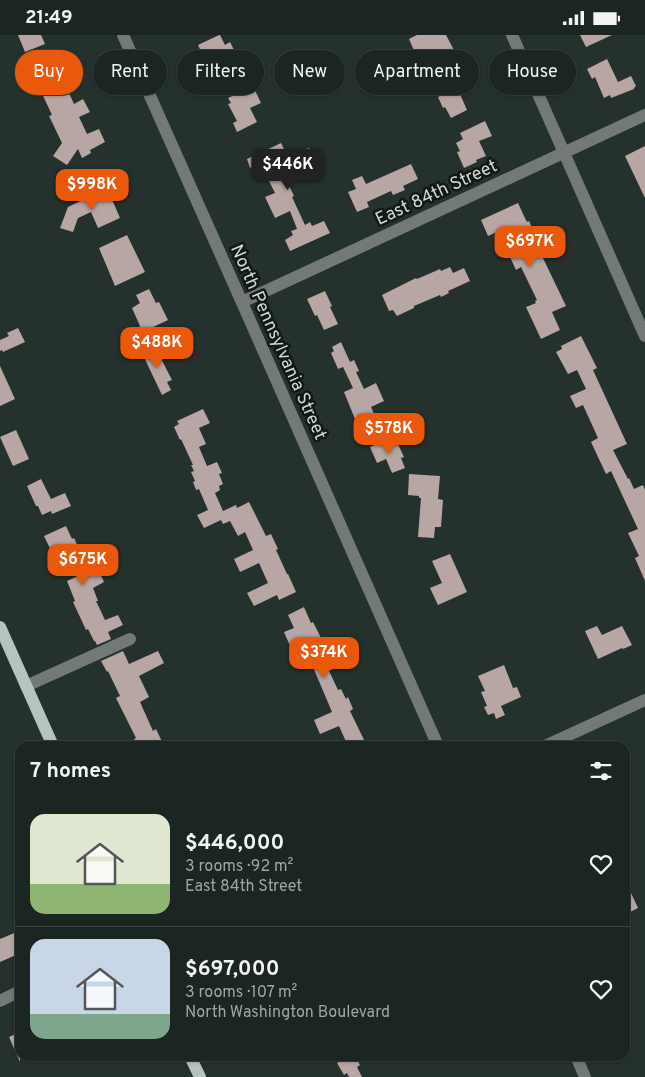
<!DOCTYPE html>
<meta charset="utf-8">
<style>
body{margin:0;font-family:Overpass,sans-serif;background:#28312e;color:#f1f3f6;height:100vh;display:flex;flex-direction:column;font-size:19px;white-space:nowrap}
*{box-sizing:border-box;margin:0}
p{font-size:16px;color:#a0a5a5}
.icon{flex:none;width:28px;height:28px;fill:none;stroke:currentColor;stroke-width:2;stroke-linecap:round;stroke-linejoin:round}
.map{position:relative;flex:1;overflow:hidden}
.sheet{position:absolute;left:15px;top:706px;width:615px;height:320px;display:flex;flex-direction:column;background:#1b2521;border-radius:15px;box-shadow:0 1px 4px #0004,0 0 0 1px #39423f}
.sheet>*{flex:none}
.guide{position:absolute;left:15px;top:15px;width:615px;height:45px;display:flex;gap:10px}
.price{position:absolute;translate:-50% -42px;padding:0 11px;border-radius:10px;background:#ea580c;color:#fff;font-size:16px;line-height:32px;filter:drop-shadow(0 1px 2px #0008)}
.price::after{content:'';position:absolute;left:50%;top:30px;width:15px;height:11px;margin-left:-8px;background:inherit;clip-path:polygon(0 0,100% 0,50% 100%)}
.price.on{background:#222;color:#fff}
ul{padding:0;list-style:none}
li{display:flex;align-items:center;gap:15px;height:125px;padding:0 15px}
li+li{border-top:1px solid #39423f}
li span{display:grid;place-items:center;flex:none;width:140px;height:100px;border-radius:15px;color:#555}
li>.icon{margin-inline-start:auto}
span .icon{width:60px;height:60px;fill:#fffc;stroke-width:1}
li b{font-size:21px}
h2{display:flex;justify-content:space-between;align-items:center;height:60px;padding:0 15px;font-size:21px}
.tag{padding:0 18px;border-radius:22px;background:#1b2521;box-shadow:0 1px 4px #0004,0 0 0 1px #39423f;font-size:18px;line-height:45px}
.tag.on{background:#ea580c;color:#fff}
.status{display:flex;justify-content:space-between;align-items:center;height:35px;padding:0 25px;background:#1b2521;direction:ltr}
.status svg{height:14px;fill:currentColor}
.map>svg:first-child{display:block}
</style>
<div class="status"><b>21:49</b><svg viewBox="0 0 49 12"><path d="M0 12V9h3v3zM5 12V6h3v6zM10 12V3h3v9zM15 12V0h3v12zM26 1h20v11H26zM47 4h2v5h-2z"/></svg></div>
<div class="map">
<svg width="645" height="1042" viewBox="0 0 645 1042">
<rect width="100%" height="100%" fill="#24312c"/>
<path fill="#b8a6a4" d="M18,0H41L45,9L25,17Z
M219,0H220L225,10L230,7L237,21L231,24L236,36L219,44L209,21L204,23L198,10Z
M417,0H446L457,21L426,34V33H424L417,17L415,18L409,4Z
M580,0H612L586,12Z
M63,19L69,32L59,36L74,69L83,64L90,77L79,82L87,99L99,94L105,107L90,115L91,118L82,123L78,114L67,130L53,121L62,108L50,83L49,81L52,80L38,50L25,56L19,43L50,28L48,25Z
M607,24L618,47L631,41L636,51L634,53V54L611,63L610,60L604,63L595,42L592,44L587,34Z
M464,38L471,54L460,59L467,75L451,83L445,72L443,73L438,62L440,61L436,51Z
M251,47L261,68L250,73L257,87L237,97L233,88L237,86L228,69L231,68L228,63L241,57L239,53Z
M485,86L492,101L479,106L486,121L476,125L477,127L464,133L457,117L460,116L456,108L463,104L460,98Z
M281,108L285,116L289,114L292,121L309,113L315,125L284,140L294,161L292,162L305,190L310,187L312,191L324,186L330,198L290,216L285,205L293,200L291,196L297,194L290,176L275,183L265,162L275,158L260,128L250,133L247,124Z
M645,111V163L625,121Z
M411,129L418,144L403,151L405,155L393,160L391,156L367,167L369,172L357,177L348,157L356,154L352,145L362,141L366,149Z
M107,153L120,183L98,193L91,177L78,183L73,197L60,193L68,172Z
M518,168L524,181L527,187L529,186L533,195L530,196L566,271L552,277L560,295L541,304L526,272L536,268L535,266L537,265L521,232L516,235L510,222L520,217L508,192L488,201L481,185Z
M127,200L145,237L115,251L99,213Z
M450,232L453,238L464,233L470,246L448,256L449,258L441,262L440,260L414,271V273L397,281L393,275L389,276L382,260L416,243L417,244L440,234L441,236Z
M149,254L156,268L159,267L168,285L132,302L140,291L132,273L140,268L136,260Z
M325,256L332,271L330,272L338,289L324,295L317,280L315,281L307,264Z
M18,293L25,307L3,317L2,315L0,316V305L9,301L7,298Z
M581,301L597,333L593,335L627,409L613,415L628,444L629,443L634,454L643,450L645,455V546L635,523L639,521L628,498L638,494L611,436L606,439L591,407L598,403L583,370L576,373L570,361L586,354L577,335L568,339L556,317L562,314L561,311Z
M341,307L350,327L354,325L359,336L356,337L364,354L376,348L384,366L371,372L377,386L359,394L344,357L353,353L343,332L338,334L331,318L334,316L332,312Z
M154,310L172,345L167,347L171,355L162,360L141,316Z
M0,331L15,364L0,371Z
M203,374L210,388L199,393L206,409L199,412L207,431L217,427L222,438L219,439L223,449L219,451L220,455L215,458L223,476L236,470L237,473L249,467L266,501L271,499L278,514L276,515L287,539H288L296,557L279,565L277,560L254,571L247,558L268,548L259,528L240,537L234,524L253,515L245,497L238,501L230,486L223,489L221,485L204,493L197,480L208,475L199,454L196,455L193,447L195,446L191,437L194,436L191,430H193L181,404L180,405L174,392L179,389L177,386Z
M16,395L29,424L13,431L0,402Z
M387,404L389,408L396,405L404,422L401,423L405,433L392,438L386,424L377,428L370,412Z
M409,439L440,441L438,464L443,465L441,492H435L434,503L418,502L421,463H419V461L408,460Z
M41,444L51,464L65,458L71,471L52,479L51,476L42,480L38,471H36L27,451Z
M66,491L72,504L74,503L90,538L98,534L104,547L93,553L98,566H96L105,585L118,580L123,590L108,597L111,604L97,610L95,606H94L88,594L86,595L73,567L75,566L67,546L78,541L69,523L57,528L44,501Z
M450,519L467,557L438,570L430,553L442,548L432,526Z
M304,572L311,588L313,587L323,607L321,608L333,634L329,636L338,655L341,654L346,664L348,662L353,674L350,676L367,711H348L339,691L320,699L314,685L332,677L313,632L310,633L299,609L291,613L284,597L294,593L288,580Z
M597,591L602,600L622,591L632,610L623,614L622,613L598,624L585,596Z
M123,616L129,629L158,616L164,628L139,641L149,662L140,667L153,696L156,694L164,711H137L134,704L136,703L116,663L120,661L108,636L107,637L101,626Z
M504,630L513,653L517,652L521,662L501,671L505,680L496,684L494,678L488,680L484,672L487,671L481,657L485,656L478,641Z
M625,845L638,873L630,877L629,875L625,877Z
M17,897L20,905V916L15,919L16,920L0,927V904Z
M20,997V1027L9,1002Z
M349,1021H355L360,1030L357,1032L362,1042H349L347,1038L344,1040L337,1028Z"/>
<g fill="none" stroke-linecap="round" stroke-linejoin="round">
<path stroke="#727976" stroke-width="12" d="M123,0L248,281L438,711
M512,0L645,301
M242,267L645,80
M26,651L130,604
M545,711L645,665
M0,966L20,956
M576,1021L585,1042"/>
<path stroke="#b6c4bd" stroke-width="12" d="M0,592L53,711
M190,1021L200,1042"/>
</g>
<g text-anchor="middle" stroke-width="5" stroke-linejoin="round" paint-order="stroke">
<g font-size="18" fill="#d2dad6" stroke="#121815">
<text transform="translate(436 157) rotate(-25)" y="6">East 84th Street</text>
<text transform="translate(279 307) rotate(66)" y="6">North Pennsylvania Street</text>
</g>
</g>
</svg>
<b class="price on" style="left:288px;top:156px">$446K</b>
<b class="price" style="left:92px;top:176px">$998K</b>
<b class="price" style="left:530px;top:233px">$697K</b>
<b class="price" style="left:157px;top:334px">$488K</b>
<b class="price" style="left:389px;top:420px">$578K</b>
<b class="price" style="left:83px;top:551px">$675K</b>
<b class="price" style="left:324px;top:644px">$374K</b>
<div class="guide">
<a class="tag on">Buy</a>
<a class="tag">Rent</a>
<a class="tag">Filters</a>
<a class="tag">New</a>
<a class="tag">Apartment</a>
<a class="tag">House</a>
</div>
<section class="sheet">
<h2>7 homes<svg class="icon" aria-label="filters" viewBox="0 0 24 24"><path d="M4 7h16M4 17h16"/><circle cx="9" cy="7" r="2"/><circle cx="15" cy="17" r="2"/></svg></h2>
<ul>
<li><span style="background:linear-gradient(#dfe7d0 70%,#8fb573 0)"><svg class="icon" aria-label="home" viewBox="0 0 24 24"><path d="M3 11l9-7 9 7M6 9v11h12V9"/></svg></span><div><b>$446,000</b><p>3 rooms · 92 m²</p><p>East 84th Street</p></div><svg class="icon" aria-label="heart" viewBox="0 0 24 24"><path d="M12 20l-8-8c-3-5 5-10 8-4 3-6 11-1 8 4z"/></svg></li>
<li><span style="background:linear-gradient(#c9d6e8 75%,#7fa58c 0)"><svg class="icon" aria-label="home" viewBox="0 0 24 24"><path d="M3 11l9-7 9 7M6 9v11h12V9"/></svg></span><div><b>$697,000</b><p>3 rooms · 107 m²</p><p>North Washington Boulevard</p></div><svg class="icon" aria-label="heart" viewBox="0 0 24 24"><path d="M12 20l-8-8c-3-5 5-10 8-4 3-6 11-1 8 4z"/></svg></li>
</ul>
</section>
</div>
